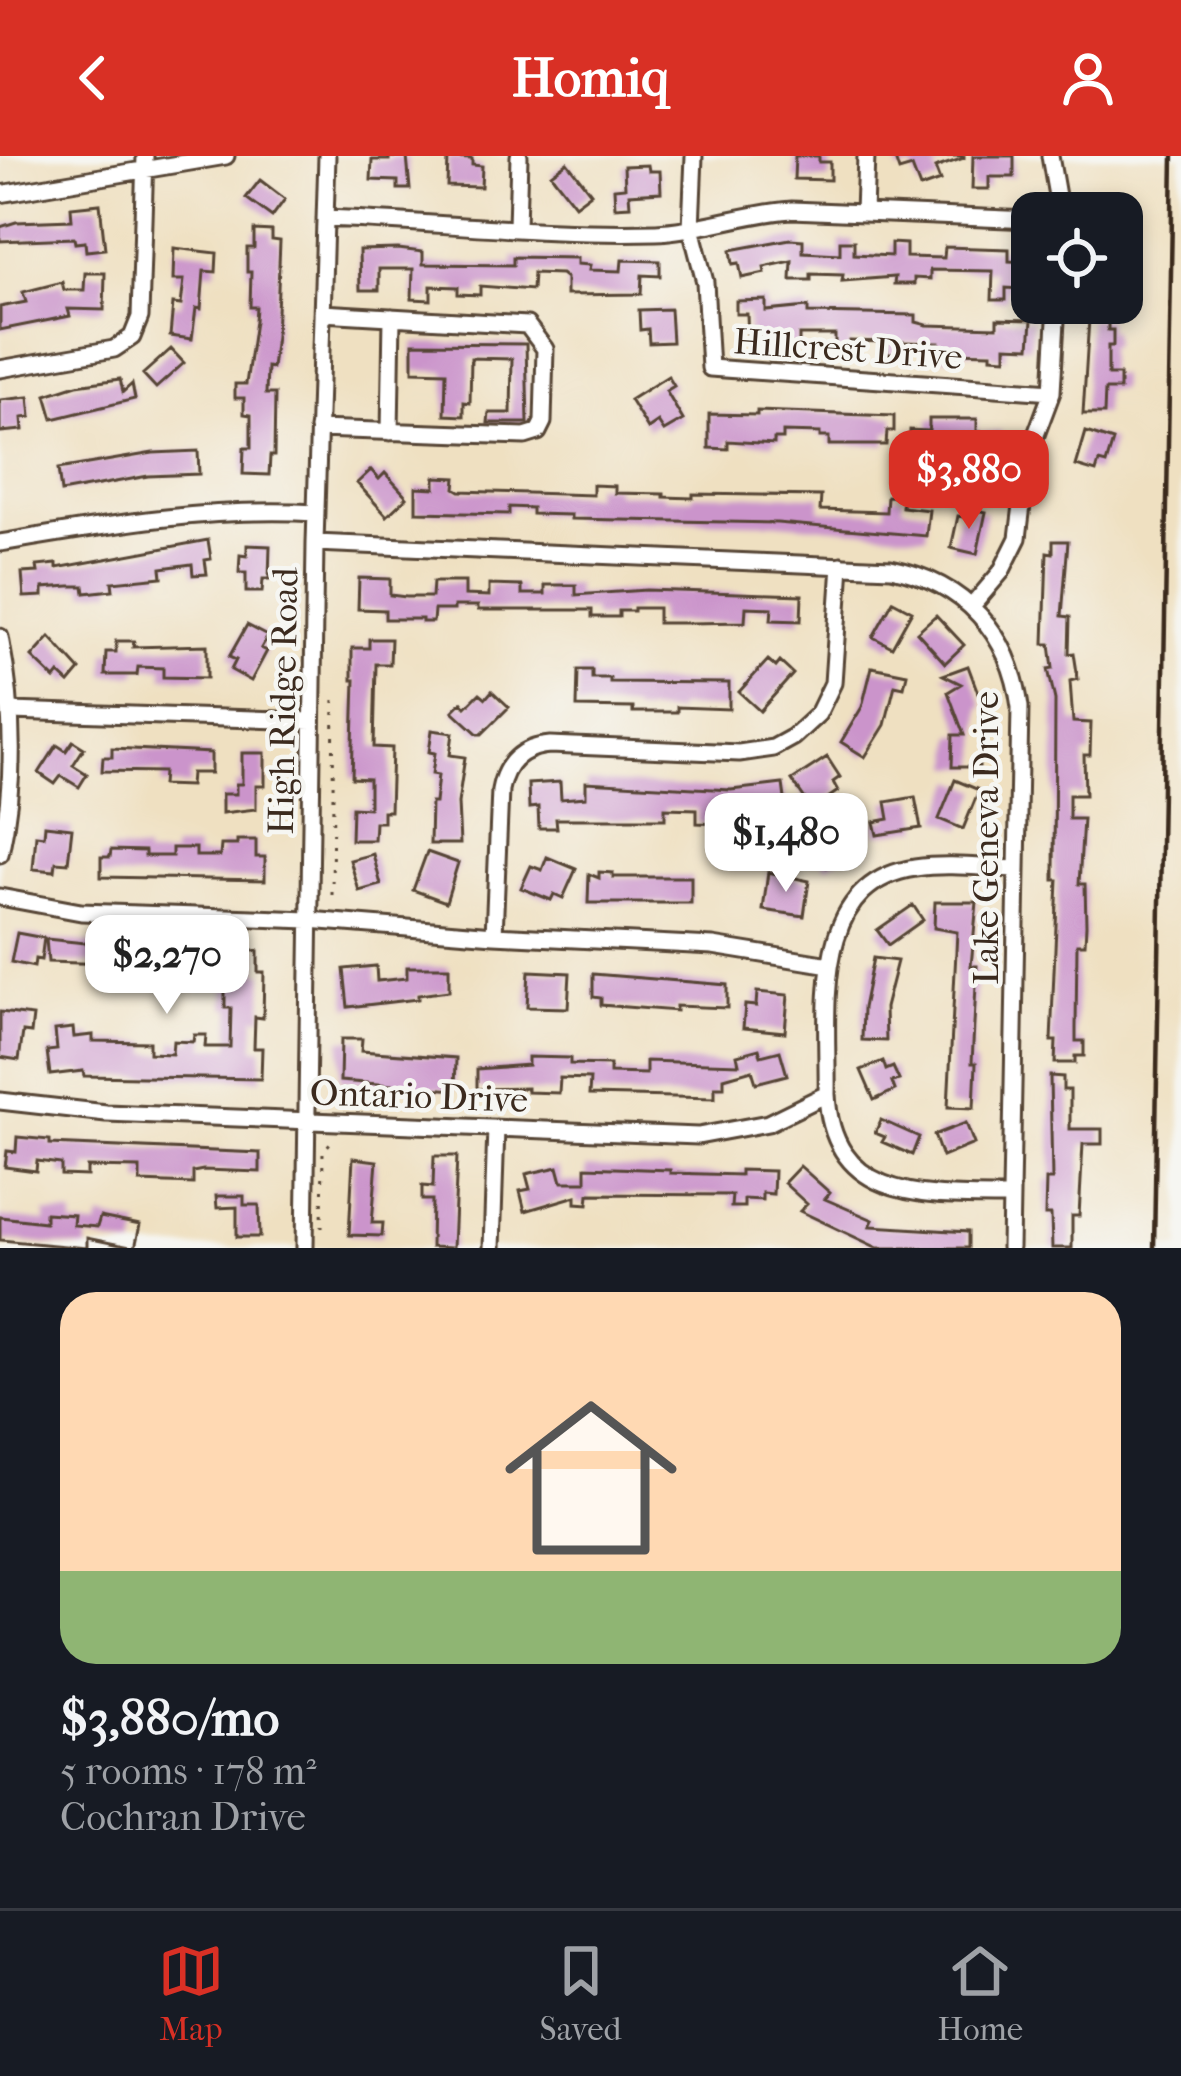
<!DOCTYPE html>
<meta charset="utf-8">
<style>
body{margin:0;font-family:"IM FELL French Canon",serif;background:#20242c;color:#f1f3f6;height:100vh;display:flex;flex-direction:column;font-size:45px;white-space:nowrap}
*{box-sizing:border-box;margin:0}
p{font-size:39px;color:#9ea1a6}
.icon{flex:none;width:66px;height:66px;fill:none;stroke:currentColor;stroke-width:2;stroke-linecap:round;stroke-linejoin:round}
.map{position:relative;height:1092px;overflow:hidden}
.side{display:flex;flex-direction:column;background:#171b24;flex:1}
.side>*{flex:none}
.buttons{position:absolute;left:1011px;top:36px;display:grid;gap:24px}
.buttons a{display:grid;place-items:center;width:132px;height:132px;border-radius:24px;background:#171b24;box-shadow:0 6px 18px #0003;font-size:60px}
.price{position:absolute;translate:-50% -102px;padding:0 27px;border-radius:24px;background:#fff;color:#222;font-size:39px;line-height:78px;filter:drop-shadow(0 3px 6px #0008)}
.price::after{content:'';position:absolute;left:50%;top:72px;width:36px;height:27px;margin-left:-18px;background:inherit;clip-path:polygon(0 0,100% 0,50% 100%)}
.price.current{background:#d93025;color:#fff}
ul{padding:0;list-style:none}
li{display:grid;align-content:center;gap:24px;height:636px;padding:0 60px}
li+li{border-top:3px solid #363941}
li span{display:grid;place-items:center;height:372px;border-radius:36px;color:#555}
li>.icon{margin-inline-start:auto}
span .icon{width:216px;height:216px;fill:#fffc;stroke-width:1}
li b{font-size:51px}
header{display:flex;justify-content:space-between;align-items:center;height:156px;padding:0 60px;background:#d93025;color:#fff;font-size:54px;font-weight:700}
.menu{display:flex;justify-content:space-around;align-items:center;height:168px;border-top:3px solid #363941;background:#171b24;font-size:33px;color:#9ea1a6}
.menu a{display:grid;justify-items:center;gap:6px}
.menu .current{color:#d93025}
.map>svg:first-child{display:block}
</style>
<header><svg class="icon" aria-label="back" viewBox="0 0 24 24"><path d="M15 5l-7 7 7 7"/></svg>Homiq<svg class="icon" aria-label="person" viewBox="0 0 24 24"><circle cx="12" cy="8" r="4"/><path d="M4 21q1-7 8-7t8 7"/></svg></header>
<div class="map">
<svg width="1181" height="1092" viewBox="0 0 1181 1092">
<rect width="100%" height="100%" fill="#f6f6f2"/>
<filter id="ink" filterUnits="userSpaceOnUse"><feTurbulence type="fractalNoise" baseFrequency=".00833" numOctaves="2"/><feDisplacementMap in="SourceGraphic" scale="24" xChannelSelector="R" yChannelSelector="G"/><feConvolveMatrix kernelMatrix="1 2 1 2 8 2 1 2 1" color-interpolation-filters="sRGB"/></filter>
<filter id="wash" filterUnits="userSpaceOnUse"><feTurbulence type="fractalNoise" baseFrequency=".004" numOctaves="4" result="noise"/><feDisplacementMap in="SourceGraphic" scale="48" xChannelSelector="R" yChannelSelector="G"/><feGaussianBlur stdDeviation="2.7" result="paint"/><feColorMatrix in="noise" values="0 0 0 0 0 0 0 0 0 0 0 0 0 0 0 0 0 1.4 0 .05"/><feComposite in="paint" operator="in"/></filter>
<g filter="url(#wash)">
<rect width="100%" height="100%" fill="#efe0c1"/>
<g id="blocks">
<path fill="#cb94cb" d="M795,0H819V6H830V24L794,23Z
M894,0H964V2L935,12L940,25L920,32L912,11L899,15Z
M973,0H1014V21H989V33H972Z
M389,1H407L410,33H398V25L371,24L372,4H389Z
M448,2L472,3V9L482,10L481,31L447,30Z
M567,6L591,37L575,49L551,18Z
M648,9L649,15H660L661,36L629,38L630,50L615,51L614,32L625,31L624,10Z
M260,24L285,43L272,61L246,42Z
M100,48L105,93L86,95L85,86L75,87L74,82L0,85V71L16,66L72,64L71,51Z
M254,74L272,75V84L280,85L276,180L272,212L267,211L266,238H275L274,300H270L269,319L243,318L244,292H251V259L244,258V242H235V228H246L255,165L256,151H250L251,116H247V92H254Z
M790,83L803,84V96L840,98V85H854V98L891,100V87L906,88V101L944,102L945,91L1009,93V105L1032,106V128L1022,127V133L1006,132V144H992L993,115L930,114V123L914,122V128H894L895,121L842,125L843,119L811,118V124H791L792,105L764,111L765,117L742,122L739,107L733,108L731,94Z
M174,92L217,97L216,116L204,115L201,153L196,152L192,183L170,180L173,148L181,149L184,124H173Z
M398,93L423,96V108L513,109V101L577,102V108L590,109L589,114L621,115L622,104L660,105V120L642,119L641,138L566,139V122L561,118L533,117L532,134L480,130V139L458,138V131L431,130V144L412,143L413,113H379V134H360L359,94Z
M85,117H105L104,154L68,153L70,160L0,174V151L26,146L23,136L62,126L64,134H84Z
M766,144V155L808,151V157L916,159V166L927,169L997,171V163L1032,164L1030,191L1006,190V202L991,201V197L953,196L952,202H939V187L902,186L901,198H887V186L850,185L849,196L835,195V179H799V189H783V183L748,184L747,158H736V145Z
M670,153L672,186L649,187L648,173L640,174L639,154Z
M1089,163H1108V174H1113V190H1108V219H1120V234H1105L1104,258H1083Z
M413,187L526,188L528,267H488L489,257H511L512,203L471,202L470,247L464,246V260L445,259L446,216L413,215Z
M171,193L184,207L156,232L143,218Z
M668,220L674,230L666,235L683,264L664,275L658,266L648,273L630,244Z
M120,223L123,236L132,228L135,243L53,263L46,239L77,229Z
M29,241L31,261L22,262L23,274L0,276V244Z
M757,255L894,260V275H887L886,289H829V281H820V277L783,276V283H774V288L728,285V293L709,292V258L757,259Z
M929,263H977V276H1001L1000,302L909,303L910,274L929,275Z
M1086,276L1113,285L1106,308L1099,306L1096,316L1076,310Z
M198,295L199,318L148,320L61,336L58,313L153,297Z
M371,314L379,323L385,317L407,341L387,360L357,327Z
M435,321L456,322L455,332L460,335L593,339V329L615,330V337L664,338V341L693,342V338L821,340L820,354L886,356L887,340L903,341L902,351L929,354L926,380L777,367L571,363V359L532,358V352L509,351V358L416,356V331L435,332Z
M971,353L986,356L977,398L951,392L958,360L969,362Z
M208,384L211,403L205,404L207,418L193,419L192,408L161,412L162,421L112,426L113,434L85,437L84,430H70L43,432V440L24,441L22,417L38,416L37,410L57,408V412Z
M1053,385H1068L1062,460L1070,461L1069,498L1074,497L1078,523L1070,525L1073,566L1091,567L1090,599H1084L1085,639H1069V663H1083L1079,728H1085L1086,769L1085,788H1077L1076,872V885H1084V900H1075V907H1055L1056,885H1051L1058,724H1054L1055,544L1048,513L1053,512L1050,488H1044L1047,396L1053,397Z
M247,389L270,390L269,423H263L262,436H246V417H239L240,399L247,400Z
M359,422L390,423V439L406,441H432L433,426H465V439L489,440V429L522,430V438H545V429H576V439L646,434L802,439L801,465L771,464L772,452L746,451L745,466L689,467H658V452H634V455H619V461H592V454H478V450H454V454H434L433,466H422V463H385V454L358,453Z
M893,445L912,455L892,491L873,481Z
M936,459L964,489L945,507L917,476Z
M247,469L268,480L261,492L267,495L251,525L231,514L236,504L229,501Z
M50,481L80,514L69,527L59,518L55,523L32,501Z
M369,483H391L390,508H376L374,591L392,592L390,655H383V666H375L374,684H351L352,651L369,652V623L352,622L355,524H352V492H369Z
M116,485H134L133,491L207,489V522L163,521V512L138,511L137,519H105L106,496H116Z
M768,504L776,511L780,506L793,518L760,555L739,536Z
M968,510L983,550L980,552L979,611H952L953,579H964L948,536L961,528L943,519Z
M872,511L907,518L904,531L895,529L885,569L865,601L841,586L862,551Z
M578,514H592V522H610V526L729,527V553L677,551V556H633V552L577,551Z
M492,535L509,551L482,578H478L453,555L462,546L466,551L480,537L486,542Z
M432,574L453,577L450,599L465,601L458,647L460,688H430L431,647H435L438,619L432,618L435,597L429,596Z
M73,585L84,592L73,609L87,618L79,631L61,620L55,628L39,617L57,589L66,595Z
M112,592L211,597V617H191L190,630L162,629L163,616L102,615L103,601H112Z
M242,597H265V630H256V653L222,657V638H236V628H242Z
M827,601L840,621L833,626L838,635L812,653L792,624Z
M955,624L979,634L963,673L939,663Z
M560,626L561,643L586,641V626L731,634L783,628L786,650L776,651L777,658L768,660L770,668L747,672L745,656L720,655V668L697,667V653L665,652V663H556L557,672H539L538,651L529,652L528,628Z
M915,641L921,672L877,679L874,666L889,663L886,646Z
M45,669L72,672L68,707L56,706L55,715L33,713L36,679L44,680Z
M851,670L862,686L827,711L806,682L817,675L826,688Z
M237,684H256V701H265V724L101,721V701H110L111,694L145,695V700H172V692H196V700H220L221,689H237Z
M427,696L458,707L446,746L413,734Z
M373,698L381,729L359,735L350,704Z
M547,701L576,713L563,742L554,738L551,744L521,732L531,710L542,714Z
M599,716L613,717V721H691V747H588L589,718L599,722Z
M768,716L809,725L804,760L763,754Z
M935,746H977L971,810H977L972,907H976L974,952L948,951L957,776L934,772Z
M913,749L923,764L888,789L877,774Z
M17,777L44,782L41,804L35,803L34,811L11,806Z
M46,783L154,794L196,793V809L221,808V794L258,795V816H264L263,862L255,861L254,892H262L261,923L84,920L83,915L50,919L47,895L57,894L55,874L73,872L74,881L93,879V885L149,886V897L172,898L173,885L193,886L194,879H206L205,891H230L231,852H225V828L195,829V816L153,817V826L108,824L109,808L48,806Z
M873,802L897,805L885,852L886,885L862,884L863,852Z
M376,810L377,825L407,822V811H449V835L418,839V843L348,851L344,813Z
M529,815L570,817L568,852L527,851Z
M593,818L727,829V852L676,850V855L601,849V842L593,841Z
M757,836L788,839L785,876L743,872L745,849L756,850Z
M0,856L33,860L31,877L23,876L19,904L0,901Z
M341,883H362L361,895L456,902L455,934L340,925Z
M759,893L761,900L780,895L787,919L756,927L752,914L724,922V931H715V942L589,939L590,923L560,922L559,937L527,936V932L477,933V913L528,909V901L570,902V908L610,909V917L646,918V905L739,908L737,899Z
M883,905L886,914L893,911L899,924L892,926L895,934L874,944L861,914Z
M1050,920L1063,921V934H1070V973H1102V988H1083L1079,1060H1072V1092H1052L1051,1059H1045L1046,1024H1052Z
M881,964L919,981L912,999L882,986L885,981L875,977Z
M966,967L974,988L942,1001L934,979Z
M17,981L50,984V988L260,997V1016L203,1014L193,1016V1028L140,1026V1012L87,1011V1020L61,1019V1008L37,1005L36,1015L5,1011L7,995L16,996Z
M434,1000H457L453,1092L431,1091L432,1044H422V1030L433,1031Z
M353,1002L377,1005L372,1067H383L382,1080L349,1079Z
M800,1010L830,1037L825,1043L873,1064L870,1070L968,1076V1092H878L800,1055L807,1048L784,1027Z
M558,1011L562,1026H586V1011L670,1014V1017L740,1019V1014L774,1015L773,1038L762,1037V1044L744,1043V1051H731L732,1039L589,1038L588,1048L576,1047V1040L525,1055L520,1035L530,1033L526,1018Z
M216,1040H244V1049H259L260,1081H237V1051L217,1052Z
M45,1057L74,1059L73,1069L97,1071L100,1061L140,1069L135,1092L87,1082V1092L0,1084V1061L45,1066Z"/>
</g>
</g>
<g filter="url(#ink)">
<use href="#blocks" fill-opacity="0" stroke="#564536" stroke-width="3"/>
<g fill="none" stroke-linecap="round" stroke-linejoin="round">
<defs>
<path id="minor" d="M694,0L691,72L705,126L710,212L1052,236
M1050,0L1060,57
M0,38L226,0
M864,56L866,0
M325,62C435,66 547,79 656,76C702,74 746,57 792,54L1032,64
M517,71L519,0
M0,213L114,193L132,181L140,161L145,0
M318,273L525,280L538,276L543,266L545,193L527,169L322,157
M390,276L392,161
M0,387C106,369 208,351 316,357
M315,387L891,412C965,427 1010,477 1020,551L1010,1092
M972,450L1001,416L1018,382L1028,300L1052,236L1057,147
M0,481C14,553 16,626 0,698
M11,555L311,565
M0,741L81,756L309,764L494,779L713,790L830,809
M494,779L500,634C505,606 523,591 550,589L739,597L773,592L793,581L818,558L833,527L841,409
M0,945L106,957L698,980L768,967L827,938
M1011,1041C930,1040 832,1048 827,938C829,859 808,728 915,712C948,707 984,712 1017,713
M305,1092L315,387L327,0
M492,1092L496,972"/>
</defs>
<use href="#minor" stroke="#564536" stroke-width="21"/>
<path stroke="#564536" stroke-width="3" stroke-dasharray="3 9" stroke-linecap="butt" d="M332,739L334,538
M322,1072L323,995L333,984"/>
<use href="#minor" stroke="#fff" stroke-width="15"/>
<path stroke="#3b2a1e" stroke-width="4.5" d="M1154,1092L1173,0"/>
</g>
</g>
<g text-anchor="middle" stroke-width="9" stroke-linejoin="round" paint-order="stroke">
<g font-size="36" fill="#3b2a1e" stroke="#f6f6f2">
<text transform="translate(848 192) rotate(4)" y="13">Hillcrest Drive</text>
<text transform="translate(282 545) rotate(-89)" y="13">High Ridge Road</text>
<text transform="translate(985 682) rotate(-90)" y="13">Lake Geneva Drive</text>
<text transform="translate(419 939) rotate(2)" y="13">Ontario Drive</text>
</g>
</g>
</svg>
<div class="buttons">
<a><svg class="icon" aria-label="locate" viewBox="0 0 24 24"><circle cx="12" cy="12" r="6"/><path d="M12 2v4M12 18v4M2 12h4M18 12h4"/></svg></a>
</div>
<b class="price current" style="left:969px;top:376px">$3,880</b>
<b class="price" style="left:786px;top:739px">$1,480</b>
<b class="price" style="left:167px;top:861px">$2,270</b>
</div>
<section class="side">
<ul>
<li><span style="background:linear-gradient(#ffd9b3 75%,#8fb573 0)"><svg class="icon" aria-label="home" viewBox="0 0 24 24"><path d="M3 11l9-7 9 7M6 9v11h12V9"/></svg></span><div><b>$3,880/mo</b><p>5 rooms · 178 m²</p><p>Cochran Drive</p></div></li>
</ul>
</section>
<nav class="menu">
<a class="current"><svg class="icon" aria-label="map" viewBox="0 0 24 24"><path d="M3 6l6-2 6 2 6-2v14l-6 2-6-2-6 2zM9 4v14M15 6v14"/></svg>Map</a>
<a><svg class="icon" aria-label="saved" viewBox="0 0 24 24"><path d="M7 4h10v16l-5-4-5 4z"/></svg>Saved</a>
<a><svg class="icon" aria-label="home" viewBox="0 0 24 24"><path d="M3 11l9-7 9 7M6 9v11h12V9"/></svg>Home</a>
</nav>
